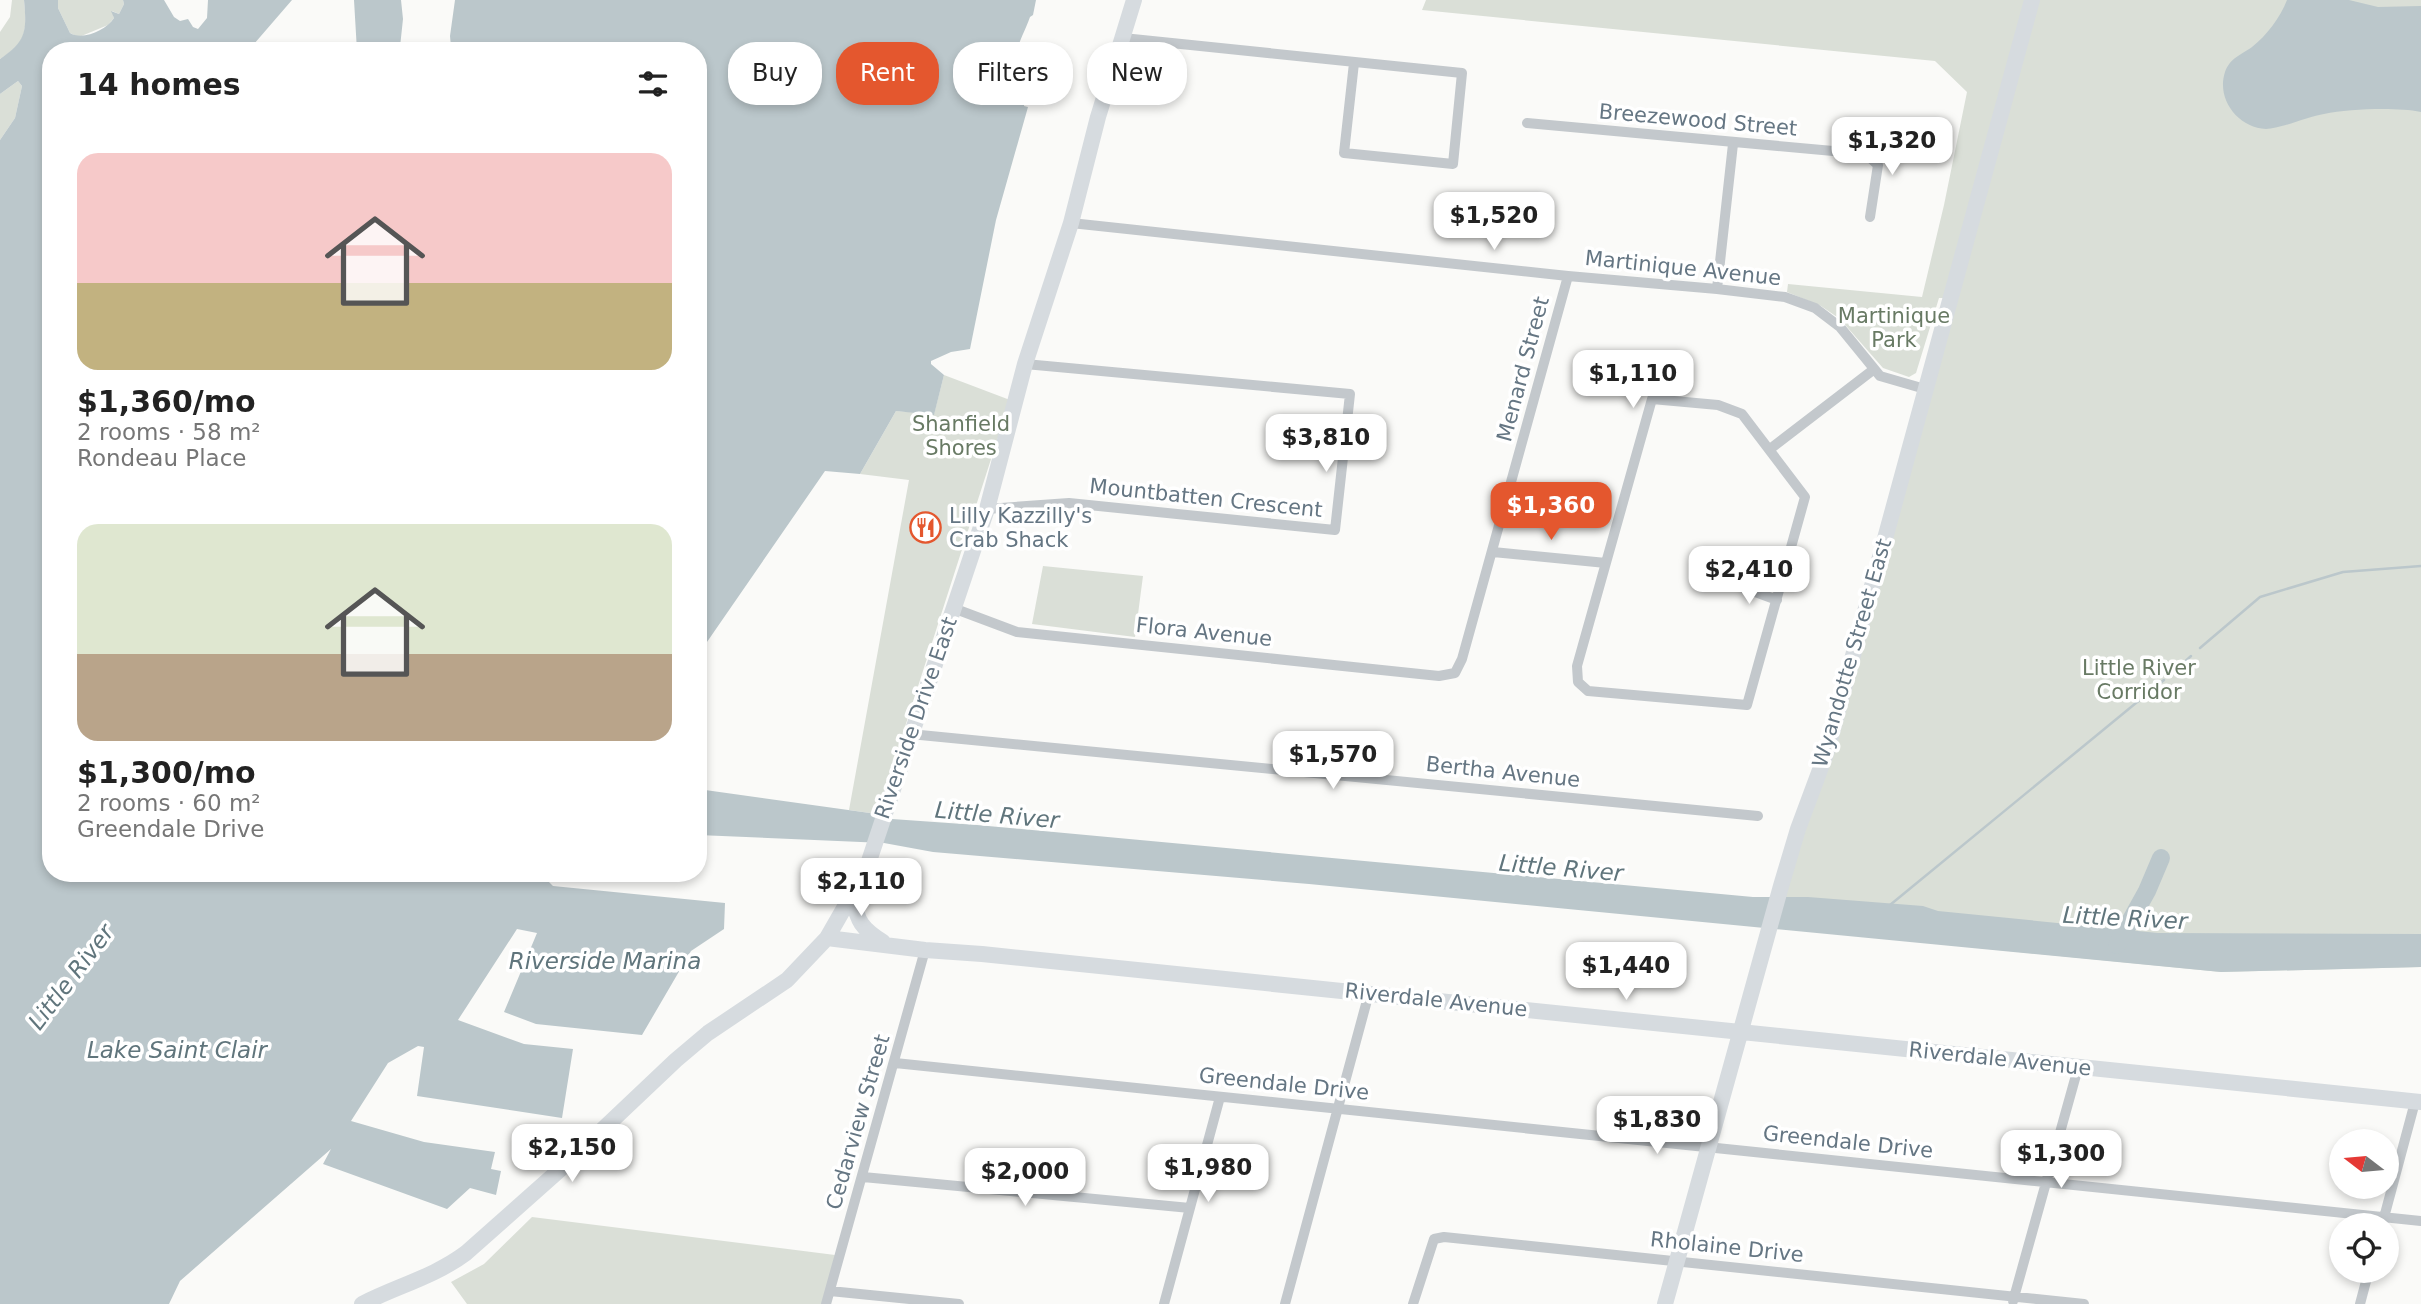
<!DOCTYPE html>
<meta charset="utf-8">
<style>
body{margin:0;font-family:"DejaVu Sans",sans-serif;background:#f2f2f2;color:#222;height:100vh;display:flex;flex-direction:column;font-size:26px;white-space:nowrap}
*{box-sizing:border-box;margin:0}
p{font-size:23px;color:#767676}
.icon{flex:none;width:38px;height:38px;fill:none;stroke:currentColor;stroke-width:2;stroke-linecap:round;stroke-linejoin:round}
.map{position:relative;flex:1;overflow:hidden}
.details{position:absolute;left:42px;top:42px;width:665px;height:840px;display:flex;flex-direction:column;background:#fff;border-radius:28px;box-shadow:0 4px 10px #0003}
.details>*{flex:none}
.banner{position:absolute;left:728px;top:42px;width:665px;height:63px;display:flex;gap:14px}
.needle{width:46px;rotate:286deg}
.controls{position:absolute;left:2329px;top:1129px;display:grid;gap:14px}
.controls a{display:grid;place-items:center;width:70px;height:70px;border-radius:50%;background:#fff;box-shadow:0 4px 10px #0003;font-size:35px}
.price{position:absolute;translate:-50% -60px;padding:0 16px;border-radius:14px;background:#fff;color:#222;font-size:23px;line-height:46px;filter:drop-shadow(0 2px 4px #0008)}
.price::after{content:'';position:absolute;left:50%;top:42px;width:21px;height:16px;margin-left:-10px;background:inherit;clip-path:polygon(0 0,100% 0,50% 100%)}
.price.selected{background:#e4572e;color:#fff}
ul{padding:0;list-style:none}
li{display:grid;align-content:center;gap:14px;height:371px;padding:0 35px}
li span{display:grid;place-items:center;height:217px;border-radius:21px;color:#555}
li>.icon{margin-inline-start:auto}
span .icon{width:126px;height:126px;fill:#fffc;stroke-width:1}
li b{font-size:30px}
h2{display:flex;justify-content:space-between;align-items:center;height:84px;padding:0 35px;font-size:30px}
.chip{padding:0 24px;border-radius:28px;background:#fff;box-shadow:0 4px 10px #0003;font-size:24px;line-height:63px}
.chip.selected{background:#e4572e;color:#fff}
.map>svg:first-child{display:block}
</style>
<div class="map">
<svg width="2421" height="1304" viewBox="0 0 2421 1304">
<rect width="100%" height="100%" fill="#fafaf8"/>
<path fill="#dadfd7" d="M12,0H24C27,31 27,42 0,59V32L10,17Z
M58,0H123L124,4L119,14L112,11L114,18L108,25L79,37L70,33L58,8Z
M1426,0H2421V967L2221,972L1769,927L1950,298H1939L1916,373L1909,377L1883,368L1840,319L1821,306L1787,292L1788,284L1922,297L1944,205L1967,92L1935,61L1422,10Z
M18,81L22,86L15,118L0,140V94Z
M944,375L1010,400L877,814L849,810L909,480L860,474L896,411L934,414Z
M1043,566L1143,576L1135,637L1032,624Z
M532,1217L835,1255L823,1304H467L451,1282L484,1264Z"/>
<path fill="#bbc7cb" d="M24,0H58V8L70,33C83,41 106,30 114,18L111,11L119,14L124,4L123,0H164L174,17L180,21L188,19L193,27L198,29L207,18L208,0H292L248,51H51V873H553L548,881L553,886L725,903L724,929L691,951L642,1035L536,1024L504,1012L537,933L517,929L458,1020L524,1044L573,1049L562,1118L417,1096L424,1047L418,1046L388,1063L351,1121L424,1142L495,1152L491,1169L501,1171L496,1195L470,1188L447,1209L323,1164L331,1149L180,1281L169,1304H0V140L15,118L22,86L18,81L0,94V59C26,41 27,32 24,0Z
M354,0H401L403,19L400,47L403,51H357Z
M455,0H1036L1033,15L1030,17C1025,31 1018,43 1015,57L1030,60L1024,106L1028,107L996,220L970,349L951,352L931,361V364L944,375L934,415L896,411L860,474L825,471L698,655V51H444L451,47L450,36Z
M2287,0H2349L2378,7L2421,6V112C2395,107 2350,109 2324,114C2309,116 2280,129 2266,129C2238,128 2216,99 2225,72C2230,58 2241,55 2252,47C2267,35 2280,18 2287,0Z
M698,789L877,814L892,819L977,825L1753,897H1808L1923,906L1938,911L2158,933L2421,934V967L2221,972L1309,884L933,852L884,843L698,835Z"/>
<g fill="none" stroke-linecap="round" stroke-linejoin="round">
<path stroke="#bbc7cb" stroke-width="2.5" d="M2200,648L2260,597L2343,572L2421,566
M2179,667L2191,656
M1890,905L2164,680"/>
<path stroke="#bbc7cb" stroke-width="18" d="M2117,945L2147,891L2161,858"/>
<path stroke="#c3c8cc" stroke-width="10" d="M1123,38L1462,73L1453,164L1344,153L1354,63
M1527,123L1866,154L1878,165L1870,217
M1071,223L1568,276L1717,289L1785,297L1815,308L1840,327L1880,376L1925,389
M1717,289L1733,144
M1652,399L1718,405L1742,414L1805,497L1747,705L1588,691L1578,682L1577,666Z
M1770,449L1873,370
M987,509L1069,503L1335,530L1350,394L1025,364
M1493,552L1606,563
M1731,583L1777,600
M953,608L1017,632L1439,676L1455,673L1462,659L1568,276
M910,734L1758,816
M895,1063L2421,1221
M863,1177L1190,1208
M2382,1225L2415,1102
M830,1291L959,1304
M2013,1301L2078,1068
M826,1304L925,950
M1164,1304L1220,1097
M1285,1304L1369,993
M1413,1304L1434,1239L1444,1237L2084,1304
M2360,1304L2369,1270"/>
<path stroke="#d6dbdf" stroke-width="16" d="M852,897C858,922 861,928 883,942
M827,938L925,950L982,954L2421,1102
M362,1304C397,1286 434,1277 466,1253L564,1166L676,1060L708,1033L787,980L827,938L866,870L987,509L1025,364L1071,223L1098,117L1134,0
M1665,1304L1781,886L1798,829L1827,751L2032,0"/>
</g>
<defs>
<symbol id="restaurant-ring" viewBox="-11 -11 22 22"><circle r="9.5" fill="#fff" stroke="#e4572e" stroke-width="1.5"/><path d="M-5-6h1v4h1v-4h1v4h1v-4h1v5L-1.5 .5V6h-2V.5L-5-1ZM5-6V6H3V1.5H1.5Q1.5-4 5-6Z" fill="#e4572e"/></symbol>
</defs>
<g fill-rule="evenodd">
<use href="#restaurant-ring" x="908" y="510" width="35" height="35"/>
</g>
<g text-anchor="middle" stroke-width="7" stroke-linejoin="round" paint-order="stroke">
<g font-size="21" fill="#657683" stroke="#fff">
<text transform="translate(1698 120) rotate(5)" y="7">Breezewood Street</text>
<text transform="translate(1683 268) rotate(6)" y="7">Martinique Avenue</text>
<text transform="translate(1523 369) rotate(-75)" y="7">Menard Street</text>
<text transform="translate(1206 498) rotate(6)" y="7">Mountbatten Crescent</text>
<text transform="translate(1204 632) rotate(6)" y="7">Flora Avenue</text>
<text transform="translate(1852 653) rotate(-74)" y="7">Wyandotte Street East</text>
<text transform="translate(916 718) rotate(-71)" y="7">Riverside Drive East</text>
<text transform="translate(1503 772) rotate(6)" y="7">Bertha Avenue</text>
<text transform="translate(1436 1000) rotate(6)" y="7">Riverdale Avenue</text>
<text transform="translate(2000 1059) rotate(6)" y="7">Riverdale Avenue</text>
<text transform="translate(1284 1084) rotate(6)" y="7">Greendale Drive</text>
<text transform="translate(858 1122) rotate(-74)" y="7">Cedarview Street</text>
<text transform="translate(1848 1142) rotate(6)" y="7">Greendale Drive</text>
<text transform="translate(1727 1247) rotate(6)" y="7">Rholaine Drive</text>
</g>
<g font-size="21" fill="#687a64" stroke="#fff">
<text x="1894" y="323">Martinique<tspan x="1894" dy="24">Park</tspan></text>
<text x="961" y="431">Shanfield<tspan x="961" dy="24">Shores</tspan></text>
<text x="2139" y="675">Little River<tspan x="2139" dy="24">Corridor</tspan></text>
</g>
<g font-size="21" fill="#657683" stroke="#fff" text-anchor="start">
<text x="949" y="523">Lilly Kazzilly's<tspan x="949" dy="24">Crab Shack</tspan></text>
</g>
<g font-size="23" font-style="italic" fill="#60757c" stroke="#fff">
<text transform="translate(997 815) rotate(5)" y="8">Little River</text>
<text transform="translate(1561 868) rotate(5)" y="8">Little River</text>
<text transform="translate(2125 918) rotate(3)" y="8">Little River</text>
<text x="605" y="969">Riverside Marina</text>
<text transform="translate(71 977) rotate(-53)" y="8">Little River</text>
<text x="177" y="1058">Lake Saint Clair</text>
</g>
</g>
</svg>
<div class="controls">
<a><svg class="needle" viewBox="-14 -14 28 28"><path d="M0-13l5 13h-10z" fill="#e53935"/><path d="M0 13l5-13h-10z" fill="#767676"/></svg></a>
<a><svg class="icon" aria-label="locate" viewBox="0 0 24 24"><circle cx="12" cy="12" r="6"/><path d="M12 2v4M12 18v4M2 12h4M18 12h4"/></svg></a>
</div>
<b class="price" style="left:1892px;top:177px">$1,320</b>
<b class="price" style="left:1494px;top:252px">$1,520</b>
<b class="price" style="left:1633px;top:410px">$1,110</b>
<b class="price" style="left:1326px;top:474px">$3,810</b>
<b class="price selected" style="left:1551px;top:542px">$1,360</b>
<b class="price" style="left:1749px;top:606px">$2,410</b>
<b class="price" style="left:1333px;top:791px">$1,570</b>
<b class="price" style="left:861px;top:918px">$2,110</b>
<b class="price" style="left:1626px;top:1002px">$1,440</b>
<b class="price" style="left:1657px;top:1156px">$1,830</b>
<b class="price" style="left:572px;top:1184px">$2,150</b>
<b class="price" style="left:2061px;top:1190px">$1,300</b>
<b class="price" style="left:1208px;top:1204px">$1,980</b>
<b class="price" style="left:1025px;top:1208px">$2,000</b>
<div class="banner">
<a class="chip">Buy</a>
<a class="chip selected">Rent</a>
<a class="chip">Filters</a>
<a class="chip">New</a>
</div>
<section class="details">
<h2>14 homes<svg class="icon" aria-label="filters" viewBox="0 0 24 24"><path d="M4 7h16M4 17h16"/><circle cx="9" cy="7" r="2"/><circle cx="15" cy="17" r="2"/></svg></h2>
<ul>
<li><span style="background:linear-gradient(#f6c9c9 60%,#c2b280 0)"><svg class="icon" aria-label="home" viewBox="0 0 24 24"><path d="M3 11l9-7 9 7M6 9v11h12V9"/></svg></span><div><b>$1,360/mo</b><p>2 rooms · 58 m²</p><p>Rondeau Place</p></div></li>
<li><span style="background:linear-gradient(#dfe7d0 60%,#b9a48a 0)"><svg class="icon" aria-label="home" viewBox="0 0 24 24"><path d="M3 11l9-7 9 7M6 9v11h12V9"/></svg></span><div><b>$1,300/mo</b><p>2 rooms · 60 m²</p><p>Greendale Drive</p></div></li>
</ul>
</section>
</div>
